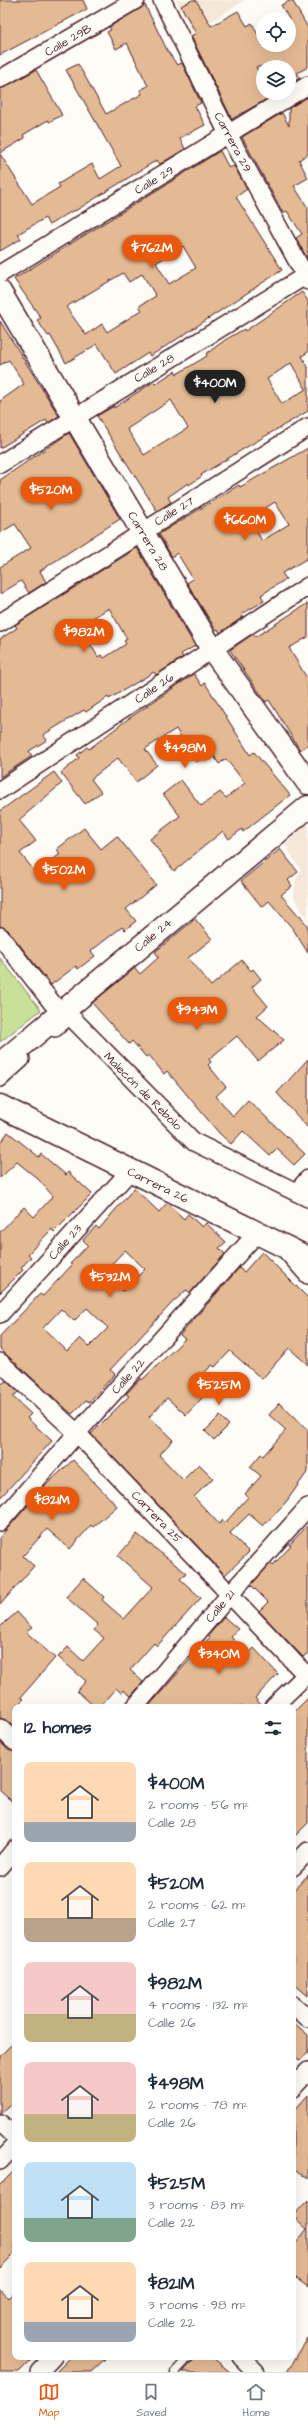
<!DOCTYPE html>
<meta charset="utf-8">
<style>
body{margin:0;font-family:"Architects Daughter",sans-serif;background:#f2f2f3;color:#1f2937;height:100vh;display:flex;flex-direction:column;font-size:15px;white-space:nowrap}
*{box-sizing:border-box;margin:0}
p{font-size:13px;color:#747a83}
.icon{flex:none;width:22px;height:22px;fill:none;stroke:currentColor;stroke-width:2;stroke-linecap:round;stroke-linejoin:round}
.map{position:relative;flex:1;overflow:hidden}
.side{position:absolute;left:12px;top:1704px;width:284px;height:656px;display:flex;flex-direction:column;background:#fff;border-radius:8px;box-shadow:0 4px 16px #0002}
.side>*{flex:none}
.buttons{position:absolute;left:256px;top:12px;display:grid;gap:8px}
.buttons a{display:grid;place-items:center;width:40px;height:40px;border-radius:50%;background:#fff;box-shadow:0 4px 16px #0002;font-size:20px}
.price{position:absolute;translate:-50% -34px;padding:0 9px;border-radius:14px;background:#ea580c;color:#fff;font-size:13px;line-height:26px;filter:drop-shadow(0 1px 2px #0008)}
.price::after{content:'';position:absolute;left:50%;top:24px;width:12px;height:9px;margin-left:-6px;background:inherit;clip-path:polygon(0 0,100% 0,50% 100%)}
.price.selected{background:#222;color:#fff}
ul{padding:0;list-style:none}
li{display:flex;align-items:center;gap:12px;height:100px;padding:0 12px}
li span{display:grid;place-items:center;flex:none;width:112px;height:80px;border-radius:8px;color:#555}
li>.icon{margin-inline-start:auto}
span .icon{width:48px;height:48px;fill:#fffc;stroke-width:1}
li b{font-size:17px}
h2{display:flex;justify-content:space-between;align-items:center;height:48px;padding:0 12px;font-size:17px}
.tab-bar{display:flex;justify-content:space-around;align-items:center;height:56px;border-top:1px solid #e0e1e3;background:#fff;font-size:11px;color:#747a83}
.tab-bar a{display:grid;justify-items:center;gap:2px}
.tab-bar .selected{color:#ea580c}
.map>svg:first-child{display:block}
</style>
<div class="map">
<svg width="308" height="2372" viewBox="0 0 308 2372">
<rect width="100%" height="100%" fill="#fdfcf7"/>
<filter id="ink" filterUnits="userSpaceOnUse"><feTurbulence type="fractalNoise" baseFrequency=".025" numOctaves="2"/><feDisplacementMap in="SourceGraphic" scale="8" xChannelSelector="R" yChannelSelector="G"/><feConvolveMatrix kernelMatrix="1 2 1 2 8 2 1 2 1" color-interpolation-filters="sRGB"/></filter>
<g filter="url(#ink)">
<path fill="#f6e8d9" d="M176,0H245L193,33Z
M308,822V921L294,897L295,882L301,870L285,845Z"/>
<path fill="#c9e197" stroke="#8a8061" d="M0,958L41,1010L0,1042Z"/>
<path fill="#e4ba94" stroke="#4a1f2b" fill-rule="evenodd" d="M0,0H83L87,9L0,55Z
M192,0H196L211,26L238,11L247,26L252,23L263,45H289V19L281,5L292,0L308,28V67L297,73L300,78L289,85V67H256L263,80V93H270L272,96L232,119L191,36L196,33L181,6Z
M145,5L167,50L177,65L182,63L201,103L195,106L205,125L180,138L185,149L160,164L157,160L75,211L74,210L49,225L45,218L18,234L21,239L0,251V154L32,204L60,187L58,184L92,164L100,179L121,166L66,70L78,64L106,114L142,94L140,90L148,86L127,43L116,49L107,32L111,30L109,27Z
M36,70L62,115L49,122L48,120L23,135L25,138L0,153V89Z
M308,97V154L299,160L308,178L294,186L308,208V260L296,238L302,234L287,211L283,213L242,137L282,113L289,126V108Z
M220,151L229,168L234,166L247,189L236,197L282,270L185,334L150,356L148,353L116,374L97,344L66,363L50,335L48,336L37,320L41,318L14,279ZM183,246L196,268L169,284L156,263ZM123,273L129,282L142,274L156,296L139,306L142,310L107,332L102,324L86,335L66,307Z
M302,292L308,301V352L302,356L308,367V411L245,448L201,475L202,476L189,485L188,483L168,497L171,502L157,511L97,416L114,406V408L153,382L155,384L175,371L177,374L207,356L206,354L225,340L244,329L245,331ZM291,363L306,389L282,404L267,379ZM171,400L188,428L144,455L127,429Z
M0,321L59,416L48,423L46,420L0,448V401L24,384L9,360L0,365Z
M69,433L120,519L40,571L46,582L29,593L21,581L0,594V567L31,548L15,524L0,533V480Z
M308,448V558L282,573L286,579L261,595L264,601L242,614L243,617L220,633L218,629L216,630L187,583L193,579L177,553L172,557L159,534L239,485L240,487ZM275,502L289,524L262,541L249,518Z
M137,548L195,646L181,654L183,657L156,675L154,672L109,699L108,697L86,712L84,710L74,716L43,735L47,740L29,751L32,756L0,777V639L17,628L15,625ZM109,608L127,639L124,641L126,644L104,658L101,655L98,657L80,626Z
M308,603V637L289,648L308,680V745L300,750L269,700L266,702L230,650L253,634L255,637Z
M194,674L202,686L205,683L250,755L254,752L290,795L243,832L242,829L229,839L223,831L174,871L150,839L180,816L163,794L181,780L201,806L220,792L226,798L245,783L226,759L219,764L212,753L196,762L176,729L145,749L157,765L136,782L118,758L91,779L101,792L85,804L61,773L79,758L77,755L87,747L89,749L128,719Z
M54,772L62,783L19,820L36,841L20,853L36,873L60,854L57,849L84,828L101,849L117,836L156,885L126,909L136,921L125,930L122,927L91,951L95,956L78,969L76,966L51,985L8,930L0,926V811Z
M280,849L298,872L288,880L292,886L281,895L299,916L300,915L308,927V953L293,929L269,901L262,907L241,881Z
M195,919L212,939L188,958L211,986L242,960L251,971L253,969L261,979L252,987L268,1006L257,1016L284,1040L258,1061L237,1036L209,1059L211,1062L208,1065L226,1087L216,1096L233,1116L248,1100L305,1154L294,1165L277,1149L270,1156L243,1131L231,1144L219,1133L167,1071L164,1074L149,1055L146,1057L132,1041L129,1044L92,1003L135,968L140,974L159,957L155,952Z
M308,1059V1128L277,1093Z
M8,1132L39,1157L41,1154L66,1175L68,1172L92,1194L54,1232L52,1229L28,1254L31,1257L21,1268L23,1270L0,1293V1232L24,1207L34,1217L53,1196L38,1179L17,1162L0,1178V1143Z
M134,1188L159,1212L167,1203L184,1219L188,1214L202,1227L206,1223L226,1242L219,1248L225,1254L190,1293L187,1290L184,1292L171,1304L110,1370L115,1374L89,1402L86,1400L72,1414L0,1349V1336L40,1294L43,1296L72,1265L70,1264L88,1245L83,1240L96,1226L99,1229ZM125,1250L145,1269L123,1291L104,1272ZM87,1308L108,1328L89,1347L80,1338L67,1351L43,1328L61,1309L74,1321Z
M262,1252L308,1298V1365L289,1348L262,1379L230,1351L215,1367L212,1365L192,1386L203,1397L186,1415L167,1398L149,1417L173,1440L159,1455L183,1480L199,1464L213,1478L194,1497L219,1524L223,1520L225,1523L248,1497L245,1494L261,1476L250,1467L261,1454L263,1456L286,1430L269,1415L279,1403L308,1430V1471L286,1502L263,1526L249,1514L230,1533L249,1552L225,1575L91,1434L129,1396L126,1394L141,1378L142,1380L185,1339L180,1335L239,1268L244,1272Z
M6,1381L18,1392L13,1397L31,1414L27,1418L52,1441L0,1498V1385Z
M220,1416L229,1425L214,1440L205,1431Z
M73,1460L117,1506L93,1527L91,1525L70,1549L47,1529L23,1556L34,1566L0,1605V1537L47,1484Z
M308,1525V1653L303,1657L259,1611L268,1602L251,1585L271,1563L273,1565L291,1546L289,1545Z
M137,1534L186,1573L180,1579L201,1598L157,1646L154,1643L130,1670L143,1682L131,1696L123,1690L121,1693L116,1688L99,1707H95L77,1691L86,1681L58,1657L68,1647L83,1661L104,1638L94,1630L98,1625L66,1597L83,1578L104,1597L102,1600L124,1619L153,1587L118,1556Z
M17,1612L32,1628L26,1632L55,1658L21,1697L24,1699L15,1707V1728L6,1720L0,1718V1627Z
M224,1617L238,1629L231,1637L248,1654L254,1648L278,1674L255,1698L263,1707H148L210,1637L208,1636Z
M308,1698V1823L293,1838V1713Z
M0,1742L8,1750L15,1752V1804L0,1791Z
M308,1875V1996L293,1983V1891Z
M293,2022L308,2035V2052L300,2061L293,2054Z
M15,2041V2100L0,2113V2056Z
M308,2095V2179L293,2168V2112Z
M15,2170V2253L0,2268V2185Z
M308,2200V2287L293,2276V2247L307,2229L293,2216Z
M0,2289L8,2298L15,2291V2357H34L19,2372H0Z
M308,2338V2372H287Z
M71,2357H107L91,2372H56Z
M196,2357H212L230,2372H183Z"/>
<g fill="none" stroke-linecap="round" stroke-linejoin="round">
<defs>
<path id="lane" d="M175,2372L189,2357"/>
<path id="street" d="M162,0L228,134L308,281
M0,79L136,0
M0,274L308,85
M0,464L308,274
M0,623L308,427
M0,790L308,586
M0,936L60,1013
M55,1028L69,1015L194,1142L308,1198
M0,1078L21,1059
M301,1187L308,1179
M285,1249L308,1275
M0,1314L130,1171
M0,1362L77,1433L308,1677
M0,1522L77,1433L258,1232
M135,1707L231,1593L308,1507
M273,1707L308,1673
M0,1728L15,1742
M0,1867L15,1849
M293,1867L308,1851
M293,2005L308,2018
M293,2088L308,2071
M0,2123L15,2137
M0,2161L15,2145
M241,2357L256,2372
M39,2372L53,2357"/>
<path id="secondary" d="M0,292L212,649L308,783
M0,1064L308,807
M0,1106L308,1258"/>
</defs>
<use href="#lane" stroke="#4a1f2b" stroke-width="11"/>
<use href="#street" stroke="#4a1f2b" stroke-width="20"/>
<use href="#secondary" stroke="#4a1f2b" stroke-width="25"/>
<use href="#lane" stroke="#fdfcf7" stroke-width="8"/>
<use href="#street" stroke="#fdfcf7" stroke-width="17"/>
<use href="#secondary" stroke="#fdfcf7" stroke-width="22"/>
</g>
</g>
<g text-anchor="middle" stroke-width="4" stroke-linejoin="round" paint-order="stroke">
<g font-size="12" fill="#4a1f2b" stroke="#fdfcf7">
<text transform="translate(68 40) rotate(-30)" y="4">Calle 29B</text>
<text transform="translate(233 142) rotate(62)" y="4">Carrera 29</text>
<text transform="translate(154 180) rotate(-31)" y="4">Calle 29</text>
<text transform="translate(154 368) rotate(-31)" y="4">Calle 28</text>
<text transform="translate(174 511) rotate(-32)" y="4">Calle 27</text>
<text transform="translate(148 541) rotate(59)" y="4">Carrera 28</text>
<text transform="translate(154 688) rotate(-34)" y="4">Calle 26</text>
<text transform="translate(153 935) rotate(-40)" y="4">Calle 24</text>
<text transform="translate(143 1091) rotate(45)" y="4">Malecón de Rebolo</text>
<text transform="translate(158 1185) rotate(26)" y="4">Carrera 26</text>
<text transform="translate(65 1242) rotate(-48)" y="4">Calle 23</text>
<text transform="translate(128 1376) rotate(-48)" y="4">Calle 22</text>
<text transform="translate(157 1517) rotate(46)" y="4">Carrera 25</text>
<text transform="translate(220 1606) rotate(-50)" y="4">Calle 21</text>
</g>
</g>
</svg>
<div class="buttons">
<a><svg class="icon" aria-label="locate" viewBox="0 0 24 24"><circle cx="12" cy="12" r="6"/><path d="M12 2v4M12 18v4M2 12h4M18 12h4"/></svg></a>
<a><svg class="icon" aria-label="layers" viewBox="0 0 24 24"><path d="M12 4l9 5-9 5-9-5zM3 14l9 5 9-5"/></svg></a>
</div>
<b class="price" style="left:152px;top:269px">$762M</b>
<b class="price selected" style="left:215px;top:404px">$400M</b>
<b class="price" style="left:51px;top:511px">$520M</b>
<b class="price" style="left:245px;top:541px">$660M</b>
<b class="price" style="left:84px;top:653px">$982M</b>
<b class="price" style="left:185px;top:769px">$498M</b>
<b class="price" style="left:64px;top:891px">$502M</b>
<b class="price" style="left:197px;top:1031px">$943M</b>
<b class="price" style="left:110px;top:1298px">$532M</b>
<b class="price" style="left:219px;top:1406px">$525M</b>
<b class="price" style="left:52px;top:1521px">$821M</b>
<b class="price" style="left:219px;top:1675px">$340M</b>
<section class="side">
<h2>12 homes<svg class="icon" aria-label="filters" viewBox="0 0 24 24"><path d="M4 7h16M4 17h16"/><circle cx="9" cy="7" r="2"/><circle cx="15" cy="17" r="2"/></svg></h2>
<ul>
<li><span style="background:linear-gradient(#ffd9b3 75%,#9aa5b1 0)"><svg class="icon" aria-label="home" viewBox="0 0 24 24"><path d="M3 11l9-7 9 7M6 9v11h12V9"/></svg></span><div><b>$400M</b><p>2 rooms · 56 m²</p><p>Calle 28</p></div></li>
<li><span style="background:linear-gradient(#ffd9b3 70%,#b9a48a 0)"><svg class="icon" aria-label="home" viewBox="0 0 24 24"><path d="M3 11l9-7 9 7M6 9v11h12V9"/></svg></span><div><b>$520M</b><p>2 rooms · 62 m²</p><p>Calle 27</p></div></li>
<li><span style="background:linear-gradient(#f6c9c9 65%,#c2b280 0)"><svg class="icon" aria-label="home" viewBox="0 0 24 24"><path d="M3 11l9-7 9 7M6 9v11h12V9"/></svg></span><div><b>$982M</b><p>4 rooms · 132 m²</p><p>Calle 26</p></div></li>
<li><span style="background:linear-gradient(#f6c9c9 65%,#c2b280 0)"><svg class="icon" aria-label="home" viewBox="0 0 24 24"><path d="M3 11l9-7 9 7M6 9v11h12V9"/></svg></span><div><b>$498M</b><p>2 rooms · 78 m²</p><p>Calle 26</p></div></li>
<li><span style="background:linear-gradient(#bfe0f5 70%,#7fa58c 0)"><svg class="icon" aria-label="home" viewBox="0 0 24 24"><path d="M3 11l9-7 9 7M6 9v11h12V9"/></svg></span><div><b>$525M</b><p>3 rooms · 83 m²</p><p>Calle 22</p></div></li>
<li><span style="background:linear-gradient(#ffd9b3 75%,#9aa5b1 0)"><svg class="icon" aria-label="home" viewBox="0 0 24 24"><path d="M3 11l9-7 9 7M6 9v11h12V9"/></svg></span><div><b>$821M</b><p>3 rooms · 98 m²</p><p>Calle 22</p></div></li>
</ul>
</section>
</div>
<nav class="tab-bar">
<a class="selected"><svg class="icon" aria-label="map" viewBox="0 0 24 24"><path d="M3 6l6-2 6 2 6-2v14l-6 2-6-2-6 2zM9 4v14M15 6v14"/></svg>Map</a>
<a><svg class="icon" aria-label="saved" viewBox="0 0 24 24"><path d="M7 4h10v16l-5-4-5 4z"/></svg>Saved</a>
<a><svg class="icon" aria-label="home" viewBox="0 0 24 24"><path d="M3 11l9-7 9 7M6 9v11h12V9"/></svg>Home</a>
</nav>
